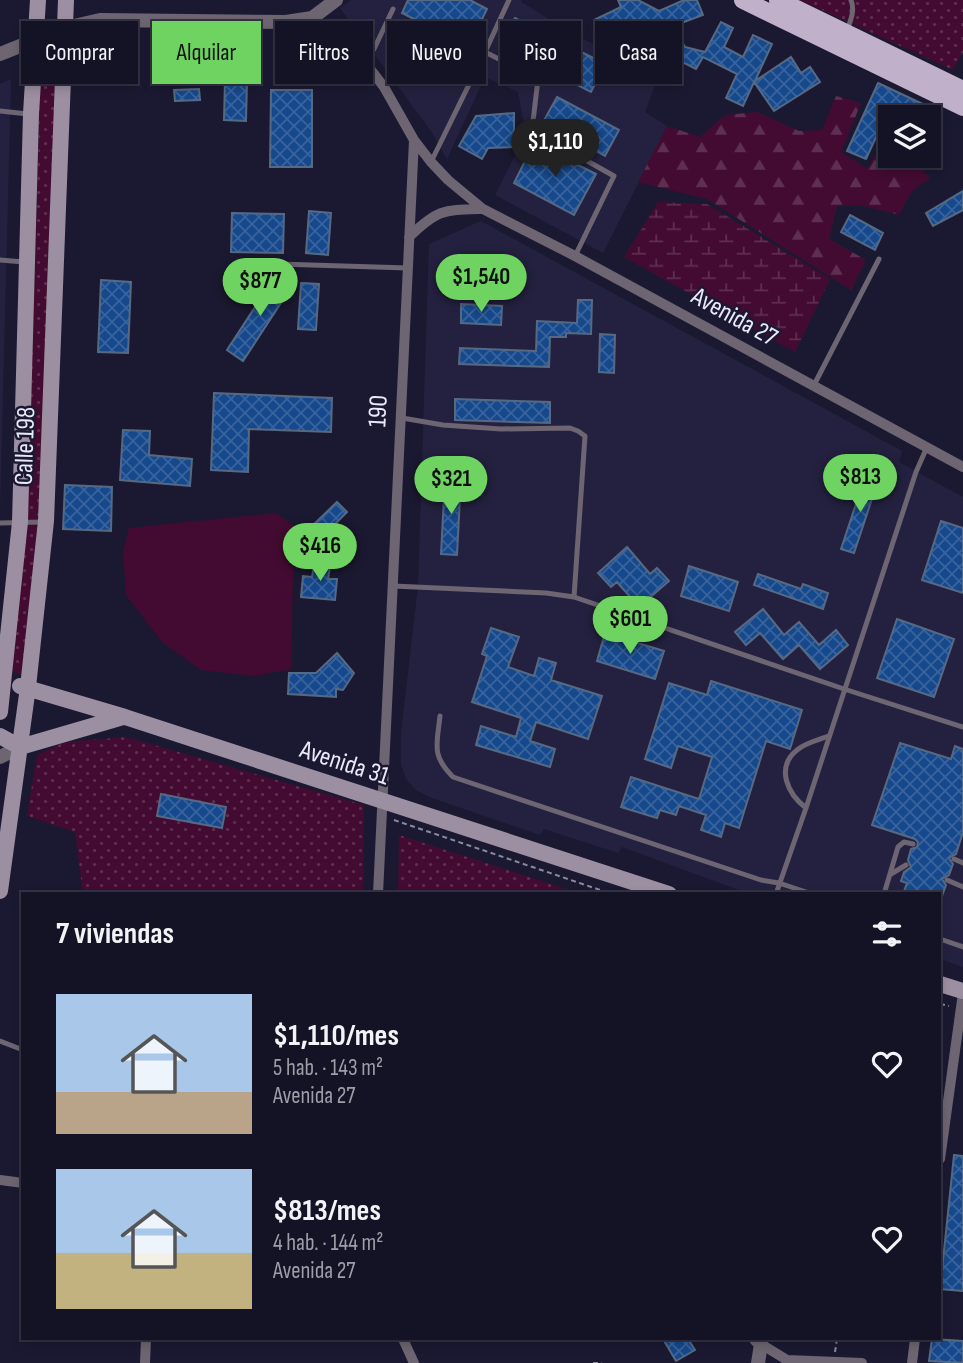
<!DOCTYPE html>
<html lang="es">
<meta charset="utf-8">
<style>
body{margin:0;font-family:"Sofia Sans Condensed",sans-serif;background:#1d1c2d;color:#f1f3f6;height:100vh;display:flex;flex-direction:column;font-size:26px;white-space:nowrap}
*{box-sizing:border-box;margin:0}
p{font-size:23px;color:#9d9ea7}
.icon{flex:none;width:38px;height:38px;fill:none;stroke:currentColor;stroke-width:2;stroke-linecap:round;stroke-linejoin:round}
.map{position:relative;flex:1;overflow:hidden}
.details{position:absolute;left:21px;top:892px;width:920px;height:448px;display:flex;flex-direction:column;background:#141325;border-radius:0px;box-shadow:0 4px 10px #0003,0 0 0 2px #333242}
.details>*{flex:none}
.top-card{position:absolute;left:21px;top:21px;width:922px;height:63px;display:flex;gap:14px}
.tools{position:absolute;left:878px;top:105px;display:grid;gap:14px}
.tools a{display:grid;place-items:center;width:63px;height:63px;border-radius:0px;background:#141325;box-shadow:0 4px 10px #0003,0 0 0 2px #333242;font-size:35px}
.price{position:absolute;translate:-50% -60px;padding:0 16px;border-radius:24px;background:#6ed361;color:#111;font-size:23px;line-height:46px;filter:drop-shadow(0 2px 4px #0008)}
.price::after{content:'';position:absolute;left:50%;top:42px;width:21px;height:16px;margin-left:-10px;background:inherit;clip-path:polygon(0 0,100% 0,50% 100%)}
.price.active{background:#222;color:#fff}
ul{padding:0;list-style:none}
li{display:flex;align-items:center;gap:21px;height:175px;padding:0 35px}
li span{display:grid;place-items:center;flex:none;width:196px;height:140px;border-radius:0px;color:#555}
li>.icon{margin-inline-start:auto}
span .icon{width:84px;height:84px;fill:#fffc;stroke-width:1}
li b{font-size:30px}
h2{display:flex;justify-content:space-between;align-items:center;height:84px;padding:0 35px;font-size:30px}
.pill{padding:0 24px;border-radius:0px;background:#141325;box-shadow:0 4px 10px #0003,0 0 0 2px #333242;font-size:24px;line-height:63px}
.pill.active{background:#6ed361;color:#111}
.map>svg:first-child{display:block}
</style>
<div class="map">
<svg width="963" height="1363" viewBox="0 0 963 1363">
<defs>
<pattern id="grass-dots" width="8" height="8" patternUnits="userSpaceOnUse" patternTransform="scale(1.75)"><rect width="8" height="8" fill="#430b31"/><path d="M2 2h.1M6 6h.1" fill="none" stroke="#5e2f50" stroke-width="1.8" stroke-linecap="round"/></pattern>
<pattern id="forest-firs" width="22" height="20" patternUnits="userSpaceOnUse" patternTransform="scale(1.75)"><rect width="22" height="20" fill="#430b31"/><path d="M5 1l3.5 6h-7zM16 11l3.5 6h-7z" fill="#5e2f50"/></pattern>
<pattern id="wetland-marsh" width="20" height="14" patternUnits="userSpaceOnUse" patternTransform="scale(1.75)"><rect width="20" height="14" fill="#430b31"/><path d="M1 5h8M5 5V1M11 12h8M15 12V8" fill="none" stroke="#5e2f50"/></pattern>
<pattern id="building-cross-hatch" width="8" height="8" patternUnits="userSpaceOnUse" patternTransform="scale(1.75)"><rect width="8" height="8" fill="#16498c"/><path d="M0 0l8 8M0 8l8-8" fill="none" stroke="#38639d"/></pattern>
</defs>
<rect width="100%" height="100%" fill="#1b1931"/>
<path fill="#242140" d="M351,0H522L521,2L571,32L657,80L645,112L667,126L603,253L495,195L526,134L518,92L485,77L447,159L431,131L340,8Z
M11,79L0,508V84Z
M481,221L902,451L899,462L963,497V967L940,959V894H750L622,847L618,853L544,829L540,835L429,797L416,790L406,779L401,764V733L418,586L429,244Z"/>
<path fill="url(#grass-dots)" d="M800,0H963V52L953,70Z
M49,53H55L58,58L39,524L24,669L21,674H17L11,670L27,522L41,62L44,54Z
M126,737L364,805L363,894H83L75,832L27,816L37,755L65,742Z
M399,835L582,894H398Z"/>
<path fill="url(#forest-firs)" d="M836,96L861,103L841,152L868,169L879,146L891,151V156C909,156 918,165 930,178L912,191L899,215L861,205L837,206L829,239L866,260L851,290L707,199L638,182L667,126L700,137L725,115L757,112L799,131L822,130Z"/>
<path fill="url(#wetland-marsh)" d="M658,202L707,204L830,279L795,352L624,257Z"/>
<path fill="#430b31" d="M276,513L294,526L291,669L254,676L201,670L162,642L126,595L123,551L129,528Z"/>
<path fill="url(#building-cross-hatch)" stroke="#566983" stroke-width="2" d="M408,0H470L487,9L469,46L451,37L429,80L401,66L422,23L402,13Z
M618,0H638L659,11L684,0H697L703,15L673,26L685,47L705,52L721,22L733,28L724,47L743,57L753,35L772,44L755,81L791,57L801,73L810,67L820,82L774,111L754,82L743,106L726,98L737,74L703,57L696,69L650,46L645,25L634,19L601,36L594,20L621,7Z
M515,18L605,64L591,92L500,46Z
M225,80H247L246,121L224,120Z
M878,83L927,106L921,117H891V141L877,135L866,159L847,151Z
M199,89L200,100L175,101L174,90Z
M271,90H312V167H270Z
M557,97L619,130L605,156L543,122Z
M514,113V147L488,148L482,159L459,146L476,116Z
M534,143L596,174L574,215L514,183Z
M963,191V210L933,226L926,213Z
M309,211L331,213L328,255L306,253Z
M232,213L284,214L283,253L231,252Z
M850,215L883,233L875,250L841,232Z
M276,275L292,286L243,361L227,350Z
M101,280L131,282L128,353L98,352Z
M301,283L319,284L316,330L298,329Z
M578,300H592L591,334L566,333V337H550L549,367L459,364L460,348L536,351L537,321L577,323Z
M461,304L502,306L501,325L461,323Z
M600,334L615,335L614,373L599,372Z
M214,393L332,398L331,432L249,429L248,472L211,470Z
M455,399L550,402V423L455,420Z
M123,430L150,431L149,455L192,459L190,486L120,480Z
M866,474L879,478L854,553L841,549Z
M445,477L461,478L457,555L441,554Z
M65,485L112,487L111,531L63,529Z
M337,502L347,512L323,536L313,525Z
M941,521L963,528V593L922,580Z
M627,547L650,574L657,568L669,581L639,607L617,582L611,587L598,573Z
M315,559L331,561L328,579H337L335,600L301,597L303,576L312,577Z
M689,566L738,582L729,611L681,596Z
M758,574L801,589L803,584L828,593L823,609L754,585Z
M763,609L784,635L799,622L819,645L836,630L848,645L820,669L799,645L783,659L760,633L746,645L735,632Z
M897,619L954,639L934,697L877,678Z
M491,628L519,637L508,667L534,676L539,658L556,663L551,680L602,696L588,739L536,722L530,741L555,749L550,767L476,745L481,726L516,737L521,718L472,702L487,656L482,654Z
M605,633L664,651L655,679L597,661Z
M337,653L354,673L343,690L336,689V697L288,694L289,673H316Z
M711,681L802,710L790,749L766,741L739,828L725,823L721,837L701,830L706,815L679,806L676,815L660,810L657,818L621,807L631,777L699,799L712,757L678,746L671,768L645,759L669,683L707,695Z
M900,743L951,759L955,746L963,749V832L956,854L949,858L953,864L949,875L942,879L946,885L942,896L928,891L927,894H903L907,883L901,881L904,872L911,867L908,860L911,849L917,847L918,842L915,839L872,825Z
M161,794L226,807L222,828L157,816Z
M954,1155L963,1156V1291L940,1289Z
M663,1339H688L695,1350L676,1361Z
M932,1339L963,1341V1363L929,1361Z"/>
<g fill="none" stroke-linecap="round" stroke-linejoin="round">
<path stroke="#8a899d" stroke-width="2" stroke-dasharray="5 3.5" stroke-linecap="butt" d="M394,820L612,894
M940,1004L949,1006
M835,1352L837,1339
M593,1363H602"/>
<path stroke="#6d6571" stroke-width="5" d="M847,30C851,20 855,10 851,0
M485,52L509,0
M364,60L374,49L393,9
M0,111L28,114
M431,162L485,52L538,79L532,130L614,176L575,256
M0,260L24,262
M249,263L408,268
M813,387L879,259
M402,418L443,425L501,429L570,428L578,431L585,436L574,597
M0,523L42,522
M393,586L546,593L574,597L844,689L963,727
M440,716C437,745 431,755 453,777L761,880L779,883L812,894
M806,808C788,794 775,768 797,750C805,743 818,740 829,736
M954,859L963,863
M891,874L906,865
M947,880L963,887
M776,894L806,808L916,472L927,447
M884,894L898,847L904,842L913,844
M940,939L963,947
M0,1041L23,1050"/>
<path stroke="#6d6571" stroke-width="10" d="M312,18L361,57L384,87L414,140L431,162L448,180L483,209L575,256L963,467
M409,237C438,209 443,210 483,209
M378,894L414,140
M940,1159L963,993
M0,1180L23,1183
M403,1339L414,1363
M761,1344L787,1360L862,1363
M145,1363L146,1339
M912,1363L915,1339"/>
<path stroke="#6d6571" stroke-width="14" d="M0,54L65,28L100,20L286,22L312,18L336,0
M0,757L20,747
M756,1339L761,1344L758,1363"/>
<path stroke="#9c8fa2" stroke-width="16" d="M20,686L125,717L669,894
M0,712L20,522L31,114L38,0
M0,736L20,747L123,717
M0,891L28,687L46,521L66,0
M940,984L963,991"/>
<path stroke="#c0b0c9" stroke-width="18" d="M743,0L963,107
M778,0L963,90"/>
</g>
<g text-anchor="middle" stroke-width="5" stroke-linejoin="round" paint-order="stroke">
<g font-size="26" fill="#e9e9fa" stroke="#1b1931">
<text transform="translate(735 316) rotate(29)" y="9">Avenida 27</text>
<text transform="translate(377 411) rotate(-87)" y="9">190</text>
<text transform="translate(24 446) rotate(-88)" y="9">Calle 198</text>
<text transform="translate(345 762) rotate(18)" y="9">Avenida 31</text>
</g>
</g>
</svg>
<div class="tools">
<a><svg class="icon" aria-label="layers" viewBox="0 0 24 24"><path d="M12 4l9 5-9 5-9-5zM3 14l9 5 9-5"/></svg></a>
</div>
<b class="price active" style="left:555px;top:179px">$1,110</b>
<b class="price" style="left:481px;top:314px">$1,540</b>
<b class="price" style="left:260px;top:318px">$877</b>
<b class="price" style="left:860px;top:514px">$813</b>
<b class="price" style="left:451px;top:516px">$321</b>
<b class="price" style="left:320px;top:583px">$416</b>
<b class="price" style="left:630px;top:656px">$601</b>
<div class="top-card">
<a class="pill">Comprar</a>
<a class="pill active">Alquilar</a>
<a class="pill">Filtros</a>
<a class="pill">Nuevo</a>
<a class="pill">Piso</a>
<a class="pill">Casa</a>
</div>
<section class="details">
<h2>7 viviendas<svg class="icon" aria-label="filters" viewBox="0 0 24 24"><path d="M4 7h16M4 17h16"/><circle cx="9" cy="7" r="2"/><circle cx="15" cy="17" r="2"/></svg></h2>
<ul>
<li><span style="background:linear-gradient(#a9c7e8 70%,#b9a48a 0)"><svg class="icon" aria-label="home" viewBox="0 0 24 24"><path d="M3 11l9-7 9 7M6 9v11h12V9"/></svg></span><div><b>$1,110/mes</b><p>5 hab. · 143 m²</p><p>Avenida 27</p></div><svg class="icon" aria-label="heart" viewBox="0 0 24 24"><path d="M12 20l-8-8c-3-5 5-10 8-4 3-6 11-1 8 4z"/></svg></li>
<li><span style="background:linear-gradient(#a9c7e8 60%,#c2b280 0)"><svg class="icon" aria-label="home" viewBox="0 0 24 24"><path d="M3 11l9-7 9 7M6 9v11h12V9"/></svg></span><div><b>$813/mes</b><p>4 hab. · 144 m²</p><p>Avenida 27</p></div><svg class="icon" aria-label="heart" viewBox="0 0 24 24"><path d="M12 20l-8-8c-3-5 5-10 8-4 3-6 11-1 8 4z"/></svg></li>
</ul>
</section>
</div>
